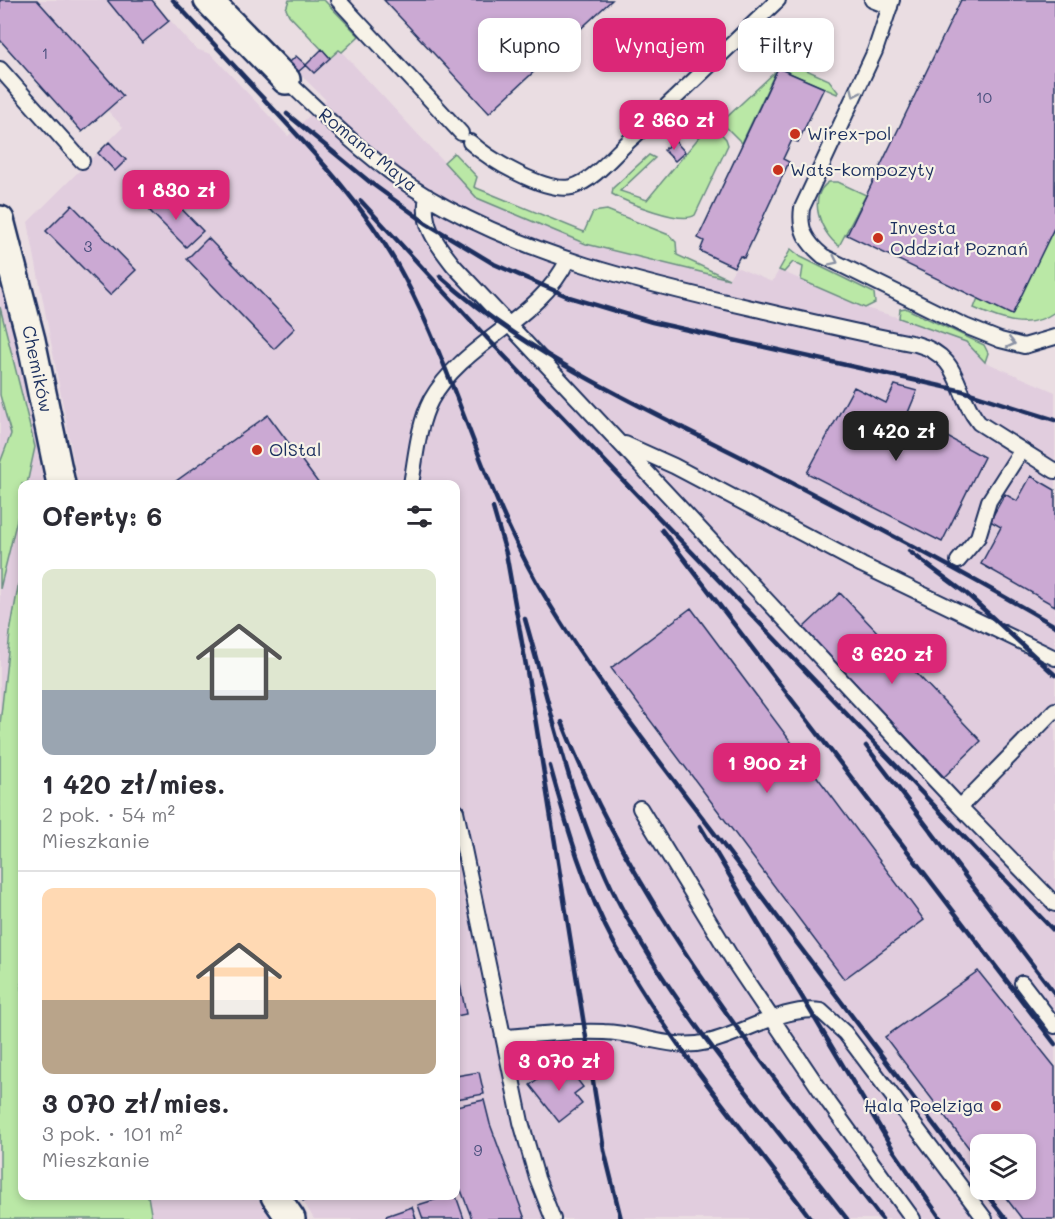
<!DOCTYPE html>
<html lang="pl">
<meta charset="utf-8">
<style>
body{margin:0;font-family:Mali,sans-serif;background:#f2f2f3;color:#2b2b33;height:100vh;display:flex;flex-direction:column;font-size:22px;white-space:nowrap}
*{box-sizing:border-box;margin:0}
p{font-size:20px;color:#7c7c81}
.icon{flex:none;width:33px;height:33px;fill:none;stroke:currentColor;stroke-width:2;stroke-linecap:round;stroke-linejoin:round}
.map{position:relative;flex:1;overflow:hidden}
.sheet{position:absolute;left:18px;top:480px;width:442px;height:720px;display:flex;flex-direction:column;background:#fff;border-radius:12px;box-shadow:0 3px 9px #0003}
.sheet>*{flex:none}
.banner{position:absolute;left:478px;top:18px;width:486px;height:54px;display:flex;gap:12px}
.fabs{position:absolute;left:970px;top:1134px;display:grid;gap:12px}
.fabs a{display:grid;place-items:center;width:66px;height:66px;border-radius:12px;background:#fff;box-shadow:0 3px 9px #0003;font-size:30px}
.price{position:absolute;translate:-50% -51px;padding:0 14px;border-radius:12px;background:#db2777;color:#fff;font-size:20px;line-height:39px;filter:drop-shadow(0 2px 3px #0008)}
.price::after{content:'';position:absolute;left:50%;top:36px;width:18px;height:14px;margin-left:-9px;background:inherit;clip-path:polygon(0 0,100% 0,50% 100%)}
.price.current{background:#222;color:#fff}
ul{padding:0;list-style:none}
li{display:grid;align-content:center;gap:12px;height:318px;padding:0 24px}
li+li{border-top:2px solid #e1e1e2}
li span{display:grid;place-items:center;height:186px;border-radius:12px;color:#555}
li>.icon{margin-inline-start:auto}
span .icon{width:108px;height:108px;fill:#fffc;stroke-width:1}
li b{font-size:26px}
h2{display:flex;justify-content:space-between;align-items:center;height:72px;padding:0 24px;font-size:26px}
.chip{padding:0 21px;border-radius:12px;background:#fff;box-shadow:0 3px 9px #0003;font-size:21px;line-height:54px}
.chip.current{background:#db2777;color:#fff}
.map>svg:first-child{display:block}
</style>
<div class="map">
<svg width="1055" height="1219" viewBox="0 0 1055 1219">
<rect width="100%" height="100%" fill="#eadde2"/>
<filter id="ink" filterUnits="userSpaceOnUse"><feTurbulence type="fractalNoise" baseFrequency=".0167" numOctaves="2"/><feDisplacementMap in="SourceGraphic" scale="12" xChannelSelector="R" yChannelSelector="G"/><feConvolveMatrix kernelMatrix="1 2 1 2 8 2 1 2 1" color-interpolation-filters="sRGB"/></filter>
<g filter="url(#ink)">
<path fill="#e1cdde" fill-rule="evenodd" d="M0,0H152L196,49L211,54L288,136L326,100L298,72L306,65L314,73L339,49L477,198L583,243L729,278L736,267L772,282L779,270L865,308L921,324L966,342L983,361L1055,392V1219H314L300,1196H456V484H78L28,222L123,127L107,110L82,132L0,40ZM981,1144H1026V1190H981Z
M0,280L16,341L44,484H22V1196H256L271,1219H0Z"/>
<path fill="#bae8a6" stroke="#6a8c82" stroke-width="1.5" d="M289,0H324L359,36L342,52L339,50L330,58L289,15L286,9Z
M764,51L829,80L838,92L837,94L780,69Z
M776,71L742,143L724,125L726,118Z
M711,123L726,139L728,145L695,215C682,225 626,202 612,194L613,188L649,155L655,158L620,191L647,200Z
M454,153L477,177L474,187L584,232L593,212L607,210L669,235L676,242L677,255L729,279L586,244L477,198L444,162Z
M829,182H838L866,195L839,246C821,234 806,196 829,182Z
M1053,231L1055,232V312C1028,331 1001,320 974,308L978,298Z
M791,249L801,257L874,293L875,303L865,308L801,280L803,267L793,262L784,272L779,270Z
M0,307L35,447L27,484H22V499L0,589V463L11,434L0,395Z
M905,308L984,345L988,353L985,362L966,342L899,318L900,309Z
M22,564V1196H148L152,1219H0V724L10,633Z"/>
<path fill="#cba9d3" stroke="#1b2f5e" stroke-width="1.5" d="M0,0H37L123,96L82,132L0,40Z
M107,0H152L169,21L142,43Z
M384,0H612L489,113Z
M961,0H1055V226L1012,315L847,235Z
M322,49L330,58L314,73L306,65Z
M296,56L306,65L298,72L289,63Z
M778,68L824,88L798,142L792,140L783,159L789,162L744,258L740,256L734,267L700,251L704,241L698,238Z
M674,140L685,152L675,161L664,150Z
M109,142L126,160L115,171L98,153Z
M167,194L203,231L186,247L150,211Z
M72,205L136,270L110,295L46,231Z
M208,238L295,328L274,349L187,259Z
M895,385L917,391L907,415L984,457L942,542L807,473L854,387L886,403Z
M268,415L319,484H172Z
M1031,476L1055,490V606L981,564L1001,527L990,521L1005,494L1017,501Z
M840,593L981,741L944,777L803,628Z
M691,608L924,920L844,979L611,668Z
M456,964L466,1014L456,1016Z
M978,971L1055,1067V1219H1022L1000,1190H1026V1144H981V1164L885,1037Z
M566,1065L583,1087L574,1094L582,1104L559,1122L530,1085L552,1067L556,1073Z
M479,1072L484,1094L456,1099V1076Z
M484,1100L490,1124L525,1219H472L456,1177V1106Z
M302,1196H331L303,1201Z
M447,1196H456L464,1219H423L418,1205Z
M412,1207L416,1219H387L386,1216Z"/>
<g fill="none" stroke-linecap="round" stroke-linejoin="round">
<defs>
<path id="service" d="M338,0L461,133
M872,0L890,7
M892,0L875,51L802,208C799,230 806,242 823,256L965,326L1000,340L1024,346L1055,337
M0,69L82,161
M286,80C330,121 374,165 426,196C527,256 642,283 756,309C809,321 862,334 916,344C963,357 953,391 979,423L1055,471
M470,142C490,160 545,193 572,187C593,181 613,156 629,141C679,95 729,47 778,0
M427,196C421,226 437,244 454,266L960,807L1055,904
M625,444L674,466L862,565L1055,658
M411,484C416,457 418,425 431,400C464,341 540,320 568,259
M958,561L978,537L989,501L1021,451
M960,807L1055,710
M640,808L736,965L829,1103L913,1219
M456,811L521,1122L537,1178L553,1219
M1022,983L1055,1026
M504,1037C537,1035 571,1030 604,1032C640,1033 671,1051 708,1042C743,1034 786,1005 821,1011L845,1033L985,1219"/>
<path id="minor" d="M208,0L286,80
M0,220L31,340L61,484
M275,1196L291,1219"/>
</defs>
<use href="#service" stroke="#1b2f5e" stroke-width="18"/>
<use href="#minor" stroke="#1b2f5e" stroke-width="32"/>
<use href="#service" stroke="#f7f3e8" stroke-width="14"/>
<use href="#minor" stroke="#f7f3e8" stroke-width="27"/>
<path stroke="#1b2f5e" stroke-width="4.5" d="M173,0L252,85
M246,80C302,140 367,205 405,279C456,376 482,485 536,581C588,672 655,755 718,838C806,955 893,1071 981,1187
M287,114L371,183L426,223L494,264L569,297L652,322L963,391L1055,420
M361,201L488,339L1055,932
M440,276C527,355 638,405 743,458C849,512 953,566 1055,626
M493,508L506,553L533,705L604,1150L621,1219
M662,530L1055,1044
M909,551L967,594L1055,675
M525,619C552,712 573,812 617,899C674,1011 770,1120 847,1219
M562,722C634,906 763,1064 882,1219
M866,746L1055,994
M550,766C567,827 585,890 615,945C669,1043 744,1130 811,1219
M700,826L894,1151L941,1219
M983,1190L1006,1219"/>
</g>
<defs><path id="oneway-chevron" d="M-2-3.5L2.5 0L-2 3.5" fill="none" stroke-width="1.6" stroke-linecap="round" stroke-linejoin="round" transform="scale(1.5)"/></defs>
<g stroke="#8991a3">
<use href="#oneway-chevron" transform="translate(855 93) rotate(115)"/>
<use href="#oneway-chevron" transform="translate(834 261) rotate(26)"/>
<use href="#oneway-chevron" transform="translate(1011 343) rotate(13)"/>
</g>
</g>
<g fill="#c8321e" stroke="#f7f3e8" stroke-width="2">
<circle cx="795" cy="134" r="6"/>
<circle cx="778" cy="170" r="6"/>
<circle cx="878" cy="238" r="6"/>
<circle cx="257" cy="450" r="6"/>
<circle cx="996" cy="1106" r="6"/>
</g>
<g text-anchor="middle" stroke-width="4.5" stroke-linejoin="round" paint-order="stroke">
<g font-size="15" fill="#474e7b">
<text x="45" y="59">1</text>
<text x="984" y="103">10</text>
<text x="88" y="252">3</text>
<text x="478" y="1156">9</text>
</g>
<g font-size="18" fill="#1b2f5e" stroke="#f7f3e8" text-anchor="start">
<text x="807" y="140">Wirex-pol</text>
<text x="790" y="176">Wats-kompozyty</text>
<text x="890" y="234">Investa<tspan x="890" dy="21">Oddział Poznań</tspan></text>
<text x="269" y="456">OlStal</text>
<text x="984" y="1112" text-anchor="end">Hala Poelziga</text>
</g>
<g font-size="18" fill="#1b2f5e" stroke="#f7f3e8">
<text transform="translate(368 150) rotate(39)" y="6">Romana Maya</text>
<text transform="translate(37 369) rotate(78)" y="6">Chemików</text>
</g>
</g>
</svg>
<div class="fabs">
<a><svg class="icon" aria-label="layers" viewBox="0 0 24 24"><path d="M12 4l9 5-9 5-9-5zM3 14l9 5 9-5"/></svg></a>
</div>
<b class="price" style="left:674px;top:151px">2 360 zł</b>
<b class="price" style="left:176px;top:221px">1 830 zł</b>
<b class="price current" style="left:896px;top:462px">1 420 zł</b>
<b class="price" style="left:892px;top:685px">3 620 zł</b>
<b class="price" style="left:767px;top:794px">1 900 zł</b>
<b class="price" style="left:559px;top:1092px">3 070 zł</b>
<div class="banner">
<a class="chip">Kupno</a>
<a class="chip current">Wynajem</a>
<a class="chip">Filtry</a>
</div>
<section class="sheet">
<h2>Oferty: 6<svg class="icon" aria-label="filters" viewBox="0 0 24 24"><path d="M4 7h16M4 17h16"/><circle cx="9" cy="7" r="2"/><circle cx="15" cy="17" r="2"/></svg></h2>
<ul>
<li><span style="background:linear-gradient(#dfe7d0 65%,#9aa5b1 0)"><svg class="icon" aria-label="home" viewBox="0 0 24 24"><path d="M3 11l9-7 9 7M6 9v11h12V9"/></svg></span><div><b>1 420 zł/mies.</b><p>2 pok. · 54 m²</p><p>Mieszkanie</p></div></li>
<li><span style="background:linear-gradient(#ffd9b3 60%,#b9a48a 0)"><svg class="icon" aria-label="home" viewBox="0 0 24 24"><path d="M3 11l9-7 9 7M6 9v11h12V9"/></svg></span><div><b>3 070 zł/mies.</b><p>3 pok. · 101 m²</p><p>Mieszkanie</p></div></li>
</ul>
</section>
</div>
